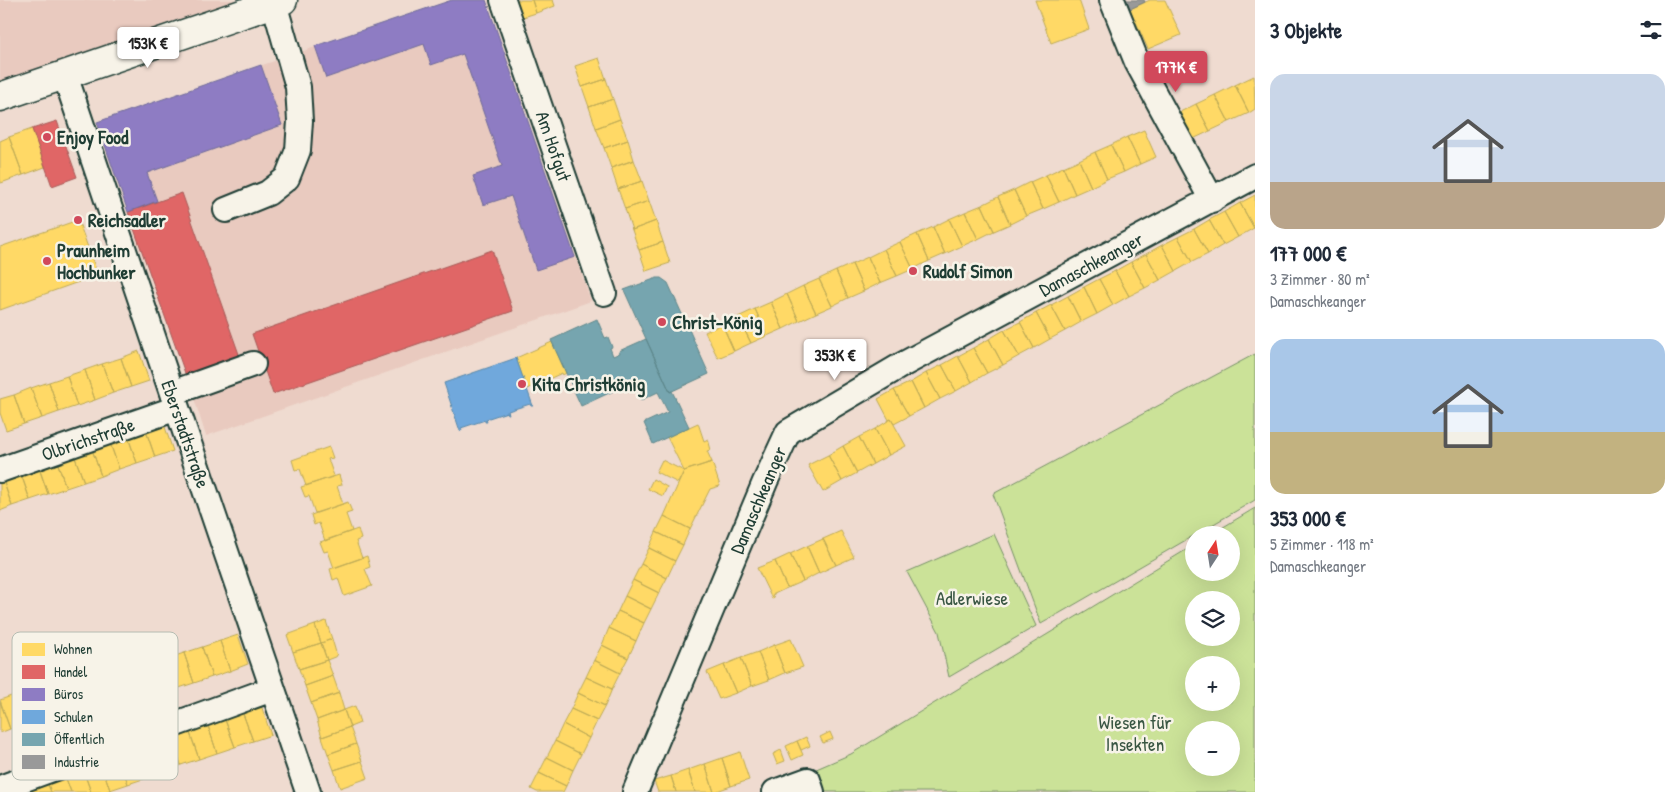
<!DOCTYPE html>
<html lang="de">
<meta charset="utf-8">
<style>
body{margin:0;font-family:"Patrick Hand",sans-serif;background:#f2f2f3;color:#1f2937;height:100vh;display:flex;flex-direction:column;font-size:19px;white-space:nowrap}
*{box-sizing:border-box;margin:0}
p{font-size:16px;color:#747a83}
.icon{flex:none;width:28px;height:28px;fill:none;stroke:currentColor;stroke-width:2;stroke-linecap:round;stroke-linejoin:round}
.map{position:relative;flex:1;overflow:hidden}
.panel{display:flex;flex-direction:column;background:#fff;width:425px}
.panel>*{flex:none}
.needle{width:32px;rotate:12deg}
.tools{position:absolute;left:1185px;top:526px;display:grid;gap:10px}
.tools a{display:grid;place-items:center;width:55px;height:55px;border-radius:50%;background:#fff;box-shadow:0 5px 20px #0002;font-size:25px}
.price{position:absolute;translate:-50% -42px;padding:0 11px;border-radius:5px;background:#fff;color:#222;font-size:16px;line-height:32px;filter:drop-shadow(0 1px 2px #0008)}
.price::after{content:'';position:absolute;left:50%;top:30px;width:15px;height:11px;margin-left:-8px;background:inherit;clip-path:polygon(0 0,100% 0,50% 100%)}
.price.selected{background:#d1495b;color:#fff}
ul{padding:0;list-style:none}
li{display:grid;align-content:center;gap:10px;height:265px;padding:0 15px}
li span{display:grid;place-items:center;height:155px;border-radius:15px;color:#555}
li>.icon{margin-inline-start:auto}
span .icon{width:90px;height:90px;fill:#fffc;stroke-width:1}
li b{font-size:21px}
h2{display:flex;justify-content:space-between;align-items:center;height:60px;padding:0 15px;font-size:21px}
main{display:flex;flex:1;min-height:0}
.map>svg:first-child{display:block}
</style>
<main>
<div class="map">
<svg width="1255" height="792" viewBox="0 0 1255 792">
<rect width="100%" height="100%" fill="#efdbd0"/>
<filter id="ink" filterUnits="userSpaceOnUse"><feTurbulence type="fractalNoise" baseFrequency=".02" numOctaves="2"/><feDisplacementMap in="SourceGraphic" scale="10" xChannelSelector="R" yChannelSelector="G"/><feConvolveMatrix kernelMatrix="1 2 1 2 8 2 1 2 1" color-interpolation-filters="sRGB"/></filter>
<g filter="url(#ink)">
<path fill="#e9cabf" d="M0,0H292L0,97Z
M452,0H486L591,301L206,436L190,386L97,122Z"/>
<path fill="#cbe298" stroke="#759066" fill-rule="evenodd" d="M1255,354V500L1041,624L993,494Z
M1255,508V792H788L784,783L851,754L1194,545V572H1231V535H1210ZM1194,600H1231V638H1194ZM1194,665H1231V702H1194ZM1194,730H1231V768H1194Z
M994,534L1036,626L949,677L939,632L907,572Z"/>
<path fill="#ffd966" stroke="#bcaa57" d="M510,0H532L536,13L517,19Z
M532,0H553L555,6L536,13Z
M1035,0H1079L1089,29L1051,43Z
M1150,0H1165L1181,35L1148,49L1130,9Z
M599,58L606,79L582,87L575,66Z
M1254,76L1255,109L1249,113L1235,85Z
M606,79L613,99L589,107L582,87Z
M1235,85L1249,113L1229,122L1215,95Z
M1215,95L1229,122L1210,131L1196,104Z
M613,99L620,119L596,128L589,107Z
M1196,104L1210,131L1191,140L1178,113Z
M620,119L628,140L604,148L596,128Z
M32,129L45,167L23,175L9,137Z
M1144,130L1156,157L1140,164L1127,137Z
M9,137L23,175L1,183L0,179V141Z
M1127,137L1140,164L1124,172L1111,145Z
M628,140L634,160L611,168L604,148Z
M1111,145L1124,172L1107,179L1095,152Z
M1095,152L1107,179L1091,187L1079,160Z
M634,160L642,181L618,189L611,168Z
M1079,160L1091,187L1075,194L1063,167Z
M1063,167L1075,194L1059,202L1046,175Z
M1046,175L1059,202L1043,209L1030,182Z
M642,181L649,201L625,209L618,189Z
M1030,182L1043,209L1026,216L1014,190Z
M1014,190L1026,216L1010,224L998,197Z
M1255,195V228H1254L1240,203Z
M998,197L1010,224L994,231L982,205Z
M649,201L656,221L632,230L625,209Z
M1240,203L1254,228L1238,237L1224,212Z
M982,205L994,231L978,239L965,212Z
M965,212L978,239L962,246L949,219Z
M1224,212L1238,237L1223,245L1209,220Z
M949,219L962,246L945,254L933,227Z
M78,220L98,275L0,310V247Z
M1209,220L1223,245L1208,254L1194,229Z
M656,221L663,242L639,250L632,230Z
M933,227L945,254L929,261L917,234Z
M1194,229L1208,254L1192,262L1178,237Z
M917,234L929,261L913,269L900,242Z
M1178,237L1192,262L1176,271L1162,245Z
M663,242L670,263L646,271L639,250Z
M900,242L913,269L897,276L884,249Z
M1162,245L1176,271L1160,280L1146,254Z
M884,249L897,276L880,283L868,257Z
M1146,254L1160,280L1145,288L1131,262Z
M868,257L880,283L864,291L852,264Z
M1131,262L1145,288L1129,296L1115,271Z
M852,264L864,291L848,298L836,271Z
M836,271L848,298L832,306L819,279Z
M1115,271L1129,296L1113,305L1099,279Z
M819,279L832,306L816,313L803,286Z
M1099,279L1113,305L1097,314L1084,287Z
M803,286L816,313L799,321L787,294Z
M1084,287L1097,314L1081,322L1068,296Z
M787,294L799,321L783,329L771,302Z
M1068,296L1081,322L1065,331L1051,305Z
M771,302L783,329L767,336L755,309Z
M1051,305L1065,331L1050,339L1036,313Z
M755,309L767,336L751,343L738,317Z
M1036,313L1050,339L1034,348L1020,322Z
M738,317L751,343L734,351L722,324Z
M1020,322L1034,348L1019,356L1004,330Z
M722,324L734,351L718,358L705,332Z
M1004,330L1019,356L1003,365L989,339Z
M989,339L1003,365L987,373L973,348Z
M552,342L566,373L563,375L562,373L527,389L516,358Z
M973,348L987,373L972,382L958,356Z
M139,351L149,381L131,387L121,358Z
M958,356L972,382L956,391L942,365Z
M121,358L131,387L113,393L102,364Z
M102,364L113,393L95,400L85,370Z
M942,365L956,391L940,399L926,373Z
M85,370L95,400L77,406L67,376Z
M926,373L940,399L924,408L911,382Z
M67,376L77,406L59,412L49,382Z
M49,382L59,412L42,418L31,388Z
M911,382L924,408L909,416L894,390Z
M31,388L42,418L24,424L14,395Z
M894,390L909,416L894,424L891,419L889,420L878,399Z
M14,395L24,424L6,430L0,413V399Z
M891,419L906,446L889,455L875,429Z
M163,421L173,451L155,457L145,428Z
M698,423L704,441L708,439L711,450L707,451L712,462L684,471L667,437Z
M145,428L155,457L137,463L127,434Z
M875,429L889,455L873,464L859,437Z
M127,434L137,463L119,469L109,440Z
M859,437L873,464L857,473L843,446Z
M109,440L119,469L101,476L91,446Z
M91,446L101,476L84,482L73,452Z
M843,446L857,473L842,481L828,455Z
M329,447L333,458L328,459L334,476L306,486L300,469L295,470L292,460Z
M73,452L84,482L66,488L56,458Z
M828,455L842,481L823,492L808,465Z
M56,458L66,488L48,494L38,465Z
M662,460L684,471L678,483L656,472Z
M712,462L720,486L710,489L690,529L664,516L684,471Z
M38,465L48,494L30,500L20,471Z
M20,471L30,500L12,506L2,477Z
M339,475L342,485L337,486L343,504L315,513L309,496L305,497L301,487Z
M2,477L12,506L0,511V478Z
M653,479L667,487L663,496L648,489Z
M348,502L352,512L346,514L352,531L325,541L319,523L314,525L311,515Z
M664,516L690,529L683,545L656,532Z
M358,529L361,539L356,541L362,558L334,568L328,551L324,552L320,542Z
M841,531L854,557L836,565L823,539Z
M656,532L683,545L675,561L649,548Z
M823,539L836,565L819,573L807,546Z
M807,546L819,573L803,581L790,554Z
M649,548L675,561L667,578L641,564Z
M790,554L803,581L787,588L775,561Z
M367,556L370,567L365,569L372,586L344,596L338,578L333,580L330,569Z
M775,561L787,588L772,595L774,598L772,599L757,568Z
M641,564L667,578L659,593L633,580Z
M633,580L659,593L651,609L625,596Z
M625,596L651,609L644,623L618,611Z
M618,611L644,623L636,641L609,628Z
M326,621L332,639L321,643L315,625Z
M315,625L321,643L293,652L287,635Z
M609,628L636,641L628,658L602,645Z
M238,635L248,664L230,671L220,641Z
M332,639L337,656L327,660L321,643Z
M791,639L803,667L785,673L774,645Z
M220,641L230,671L212,677L202,647Z
M321,643L327,660L299,669L293,652Z
M602,645L628,658L620,673L594,660Z
M774,645L785,673L769,680L758,652Z
M202,647L212,677L194,683L184,653Z
M758,652L769,680L752,686L741,658Z
M184,653L194,683L176,689L166,659Z
M741,658L752,686L736,693L724,665Z
M327,660L333,676L305,686L299,669Z
M594,660L620,673L612,689L586,677Z
M724,665L736,693L719,699L707,672Z
M333,676L339,693L311,703L305,686Z
M586,677L612,689L605,706L578,693Z
M339,693L344,710L317,720L311,703Z
M578,693L605,706L597,721L571,709Z
M17,694L27,723L10,729L0,700Z
M0,702L10,729L0,733Z
M261,705L271,735L253,741L242,711Z
M355,706L360,723L350,727L344,710Z
M571,709L597,721L589,738L563,724Z
M344,710L350,727L322,737L317,720Z
M242,711L253,741L235,747L224,717Z
M224,717L235,747L217,753L207,723Z
M207,723L217,753L199,759L189,730Z
M563,724L589,738L581,754L555,741Z
M350,727L356,744L328,754L322,737Z
M189,730L199,759L181,765L171,736Z
M830,732L833,739L823,743L820,737Z
M171,736L181,765L163,772L153,742Z
M806,737L810,746L801,750L797,741Z
M555,741L581,754L573,770L547,757Z
M797,741L803,755L792,760L786,746Z
M356,744L362,761L334,770L328,754Z
M136,748L146,778L128,784L118,754Z
M781,750L785,761L777,764L773,754Z
M740,752L749,780L731,786L722,758Z
M118,754L128,784L110,790L100,760Z
M547,757L573,770L566,786L539,773Z
M722,758L731,786L714,792L705,764Z
M100,760L110,790L105,792H91L82,767Z
M362,761L368,778L340,788L334,770Z
M705,764L714,792H695L688,770Z
M82,767L91,792H71L64,773Z
M688,770L695,792H676L671,776Z
M64,773L71,792H51L46,779Z
M539,773L566,786L563,792H537L531,789Z
M671,776L676,792H658L654,781Z
M46,779L51,792H31L29,785Z"/>
<path fill="#e06666" stroke="#a65a57" d="M57,121L77,177L52,186L32,129Z
M182,193L240,357L186,376L128,212Z
M492,250L513,311L273,394L252,334Z"/>
<path fill="#8e7cc3" stroke="#6d6998" d="M452,0H486L575,257L536,270L511,196L483,205L473,176L502,166L463,54L431,65L424,44L326,78L315,46Z
M261,65L282,125L147,173L157,201L128,212L97,122Z"/>
<path fill="#6fa8dc" stroke="#5788aa" d="M516,358L533,406H531L530,404L508,411L509,414H508L507,412L486,419L487,422H485V420L461,428L462,430L460,431L444,383Z"/>
<path fill="#76a5af" stroke="#5c868a" d="M657,278H661L668,283L709,374L670,392L624,290Z
M597,319L605,338L608,337L612,347L610,348L613,356L620,353L619,351L646,339L670,392L672,391L689,427L653,444L644,423L668,412L658,392L641,400L633,382L581,406L551,340Z"/>
<path fill="#999" stroke="#747d7b" d="M1126,0H1144L1145,2L1130,9Z"/>
<g fill="none" stroke-linecap="round" stroke-linejoin="round">
<defs>
<path id="minor" d="M503,0L604,293
M1112,0L1137,62L1212,200
M65,75L177,408L308,792
M226,210L268,193L287,178L298,150L300,121L298,87L274,3
M172,393L253,364
M0,470L177,408
M0,788L272,689
M635,792L765,482L788,432L900,366L1255,176
M775,792L808,780L812,792"/>
<path id="major" d="M0,97L283,0"/>
</defs>
<use href="#minor" stroke="#1f3d34" stroke-width="28"/>
<use href="#major" stroke="#1f3d34" stroke-width="31"/>
<use href="#minor" stroke="#f7f3e8" stroke-width="24"/>
<use href="#major" stroke="#f7f3e8" stroke-width="28"/>
</g>
</g>
<g fill="#d1495b" stroke="#f7f3e8" stroke-width="2">
<circle cx="47" cy="137" r="5"/>
<circle cx="78" cy="220" r="5"/>
<circle cx="47" cy="261" r="5"/>
<circle cx="913" cy="271" r="5"/>
<circle cx="662" cy="322" r="5"/>
<circle cx="522" cy="384" r="5"/>
</g>
<g text-anchor="middle" stroke-width="5" stroke-linejoin="round" paint-order="stroke">
<g font-size="19" font-weight="bold" fill="#1f3d34" stroke="#f7f3e8" text-anchor="start">
<text x="57" y="144">Enjoy Food</text>
<text x="88" y="227">Reichsadler</text>
<text x="57" y="257">Praunheim<tspan x="57" dy="22">Hochbunker</tspan></text>
<text x="923" y="278">Rudolf Simon</text>
<text x="672" y="329">Christ-König</text>
<text x="532" y="391">Kita Christkönig</text>
</g>
<g font-size="19" fill="#1f3d34" stroke="#f7f3e8">
<text transform="translate(554 146) rotate(71)" y="7">Am Hofgut</text>
<text transform="translate(1091 264) rotate(-28)" y="7">Damaschkeanger</text>
<text transform="translate(186 434) rotate(71)" y="7">Eberstadtstraße</text>
<text transform="translate(88 439) rotate(-19)" y="7">Olbrichstraße</text>
<text transform="translate(758 500) rotate(-67)" y="7">Damaschkeanger</text>
</g>
<g font-size="19" fill="#395643" stroke="#f7f3e8">
<text x="972" y="605">Adlerwiese</text>
<text x="1135" y="729">Wiesen für<tspan x="1135" dy="22">Insekten</tspan></text>
</g>
</g>
<rect x="12" y="632" width="166" height="148" rx="8" fill="#f7f3e8" stroke="#b6bcb2" stroke-width="1"/>
<rect x="22" y="643" width="23" height="13" fill="#ffd966"/>
<rect x="22" y="665" width="23" height="14" fill="#e06666"/>
<rect x="22" y="688" width="23" height="13" fill="#8e7cc3"/>
<rect x="22" y="710" width="23" height="14" fill="#6fa8dc"/>
<rect x="22" y="733" width="23" height="13" fill="#76a5af"/>
<rect x="22" y="755" width="23" height="14" fill="#999"/>
<g font-size="14" fill="#1f3d34">
<text x="54" y="654">Wohnen</text>
<text x="54" y="677">Handel</text>
<text x="54" y="699">Büros</text>
<text x="54" y="722">Schulen</text>
<text x="54" y="744">Öffentlich</text>
<text x="54" y="767">Industrie</text>
</g>
</svg>
<div class="tools">
<a><svg class="needle" viewBox="-14 -14 28 28"><path d="M0-13l5 13h-10z" fill="#e53935"/><path d="M0 13l5-13h-10z" fill="#747a83"/></svg></a>
<a><svg class="icon" aria-label="layers" viewBox="0 0 24 24"><path d="M12 4l9 5-9 5-9-5zM3 14l9 5 9-5"/></svg></a>
<a>+</a>
<a>−</a>
</div>
<b class="price" style="left:148px;top:69px">153K €</b>
<b class="price selected" style="left:1176px;top:93px">177K €</b>
<b class="price" style="left:835px;top:381px">353K €</b>
</div>
<section class="panel">
<h2>3 Objekte<svg class="icon" aria-label="filters" viewBox="0 0 24 24"><path d="M4 7h16M4 17h16"/><circle cx="9" cy="7" r="2"/><circle cx="15" cy="17" r="2"/></svg></h2>
<ul>
<li><span style="background:linear-gradient(#c9d6e8 70%,#b9a48a 0)"><svg class="icon" aria-label="home" viewBox="0 0 24 24"><path d="M3 11l9-7 9 7M6 9v11h12V9"/></svg></span><div><b>177 000 €</b><p>3 Zimmer · 80 m²</p><p>Damaschkeanger</p></div></li>
<li><span style="background:linear-gradient(#a9c7e8 60%,#c2b280 0)"><svg class="icon" aria-label="home" viewBox="0 0 24 24"><path d="M3 11l9-7 9 7M6 9v11h12V9"/></svg></span><div><b>353 000 €</b><p>5 Zimmer · 118 m²</p><p>Damaschkeanger</p></div></li>
</ul>
</section>
</main>
